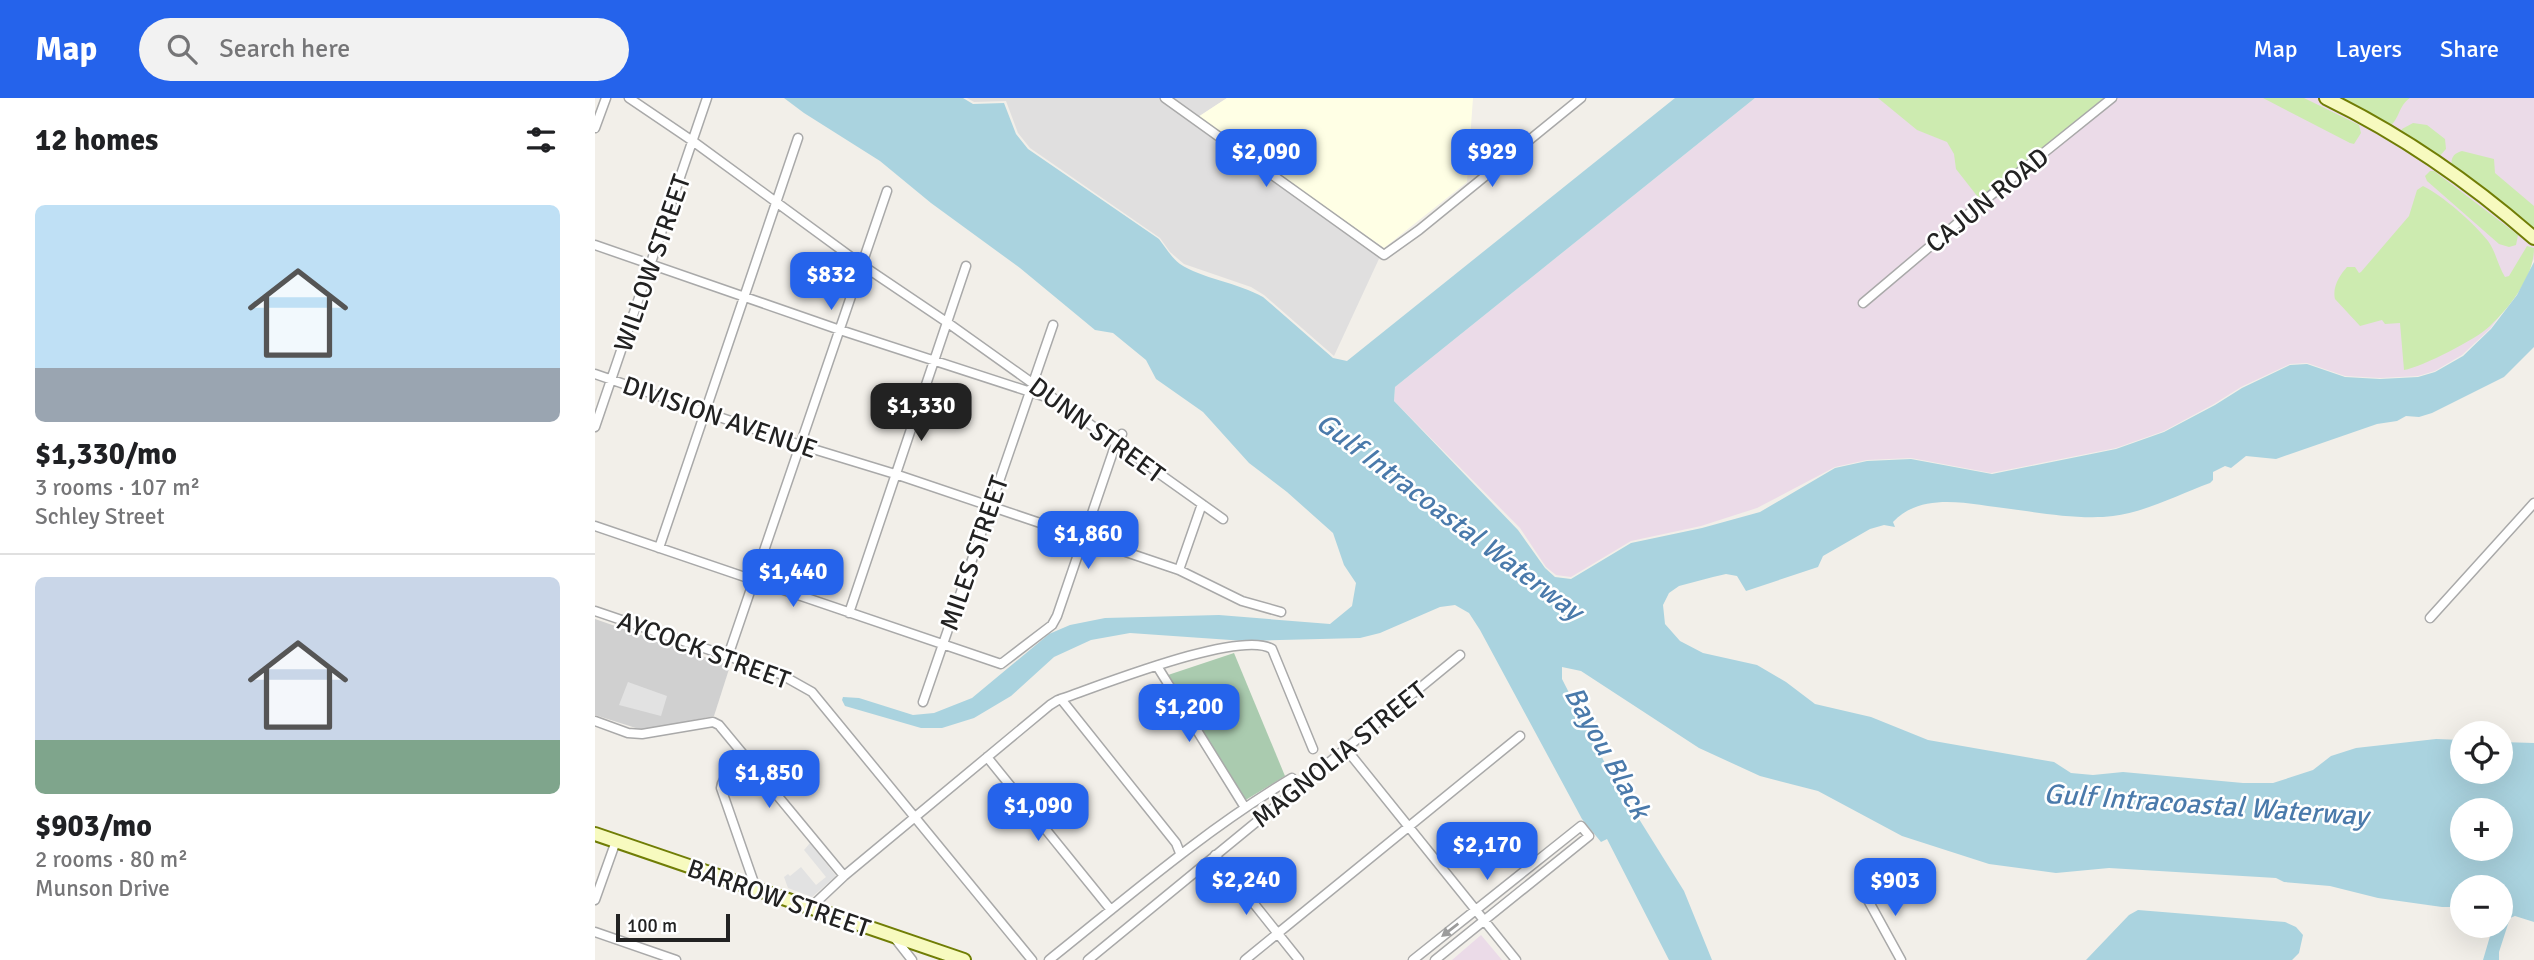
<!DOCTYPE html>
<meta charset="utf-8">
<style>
body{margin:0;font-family:Signika,sans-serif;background:#f2f2f2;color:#202124;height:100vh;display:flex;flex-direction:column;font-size:26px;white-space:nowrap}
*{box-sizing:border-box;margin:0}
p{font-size:23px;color:#757577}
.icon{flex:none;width:38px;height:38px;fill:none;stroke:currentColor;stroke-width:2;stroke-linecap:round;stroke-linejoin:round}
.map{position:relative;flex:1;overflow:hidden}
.details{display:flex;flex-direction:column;background:#fff;width:595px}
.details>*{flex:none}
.buttons{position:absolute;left:1855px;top:623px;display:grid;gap:14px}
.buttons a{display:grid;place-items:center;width:63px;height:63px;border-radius:50%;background:#fff;box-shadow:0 7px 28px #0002;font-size:35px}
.scale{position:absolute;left:21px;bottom:18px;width:114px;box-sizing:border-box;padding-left:7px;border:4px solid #222;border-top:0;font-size:19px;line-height:24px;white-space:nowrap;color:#222;-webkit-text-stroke:5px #fff;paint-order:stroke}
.price{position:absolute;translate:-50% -60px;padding:0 16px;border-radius:14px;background:#2563eb;color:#fff;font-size:23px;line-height:46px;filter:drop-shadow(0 2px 4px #0008)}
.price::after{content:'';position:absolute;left:50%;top:42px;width:21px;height:16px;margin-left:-10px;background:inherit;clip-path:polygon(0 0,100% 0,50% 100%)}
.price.selected{background:#222;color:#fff}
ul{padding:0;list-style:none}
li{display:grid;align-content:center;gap:14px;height:371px;padding:0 35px}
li+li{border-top:2px solid #e0e0e0}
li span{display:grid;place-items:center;height:217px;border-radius:10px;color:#555}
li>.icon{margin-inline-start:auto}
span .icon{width:126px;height:126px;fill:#fffc;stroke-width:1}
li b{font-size:30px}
h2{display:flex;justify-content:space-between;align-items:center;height:84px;padding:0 35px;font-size:30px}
header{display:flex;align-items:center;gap:42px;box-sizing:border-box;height:98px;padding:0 35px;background:#2563eb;color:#fff}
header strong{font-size:33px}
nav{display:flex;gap:38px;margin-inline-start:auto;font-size:24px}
.search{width:490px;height:63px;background:#f2f2f2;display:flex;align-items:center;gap:18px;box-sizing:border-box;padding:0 24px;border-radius:38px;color:#757577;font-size:26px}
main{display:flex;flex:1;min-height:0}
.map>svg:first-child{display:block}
</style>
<header>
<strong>Map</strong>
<div class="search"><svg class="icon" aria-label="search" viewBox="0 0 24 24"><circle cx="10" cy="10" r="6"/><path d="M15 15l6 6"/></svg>Search here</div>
<nav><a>Map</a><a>Layers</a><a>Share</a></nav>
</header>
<main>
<section class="details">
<h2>12 homes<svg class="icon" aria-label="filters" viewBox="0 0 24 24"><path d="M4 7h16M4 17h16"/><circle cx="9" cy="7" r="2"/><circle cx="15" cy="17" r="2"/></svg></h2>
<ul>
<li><span style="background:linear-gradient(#bfe0f5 75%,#9aa5b1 0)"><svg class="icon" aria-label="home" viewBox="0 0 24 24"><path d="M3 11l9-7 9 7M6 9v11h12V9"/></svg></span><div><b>$1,330/mo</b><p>3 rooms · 107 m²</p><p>Schley Street</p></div></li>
<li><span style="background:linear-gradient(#c9d6e8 75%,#7fa58c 0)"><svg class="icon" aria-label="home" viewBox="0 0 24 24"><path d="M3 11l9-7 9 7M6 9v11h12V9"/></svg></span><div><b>$903/mo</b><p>2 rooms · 80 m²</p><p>Munson Drive</p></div></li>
</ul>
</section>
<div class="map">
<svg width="1939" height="862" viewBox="0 0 1939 862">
<rect width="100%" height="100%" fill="#f2efe9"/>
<path fill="#e0dfdf" d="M372,0H632L603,19L789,150L739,258L669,197L656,189L589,166L575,154L565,140L435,50L423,35L411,3L379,4Z"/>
<path fill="#ebdbe8" d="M1160,0H1939V161L1921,196L1895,231L1867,257L1840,273L1823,278L1785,280L1750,278L1712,265L1695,266L1646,289L1619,306L1569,333L1521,350L1396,375L1316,360L1272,362L1240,369L1162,410L1106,428L1036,443L976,479L961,477L951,469L925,430L799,303L800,289Z
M886,837L907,862H857Z"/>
<path fill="#ffffe5" d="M632,0H878L872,84L789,150L603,19Z"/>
<path fill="#d0d0d0" d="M0,521L135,568L119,618L54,631H44L0,617Z"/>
<path fill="#cdebb0" d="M1283,0H1514L1386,103L1361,71L1359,56L1352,44L1322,32Z
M1668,0H1709L1764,27L1766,35L1759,46L1755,45Z
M1741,0H1815C1803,8 1805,21 1794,29Z
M1818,25L1832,27L1850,41L1851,51L1843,60L1806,36L1807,31Z
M1867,53L1899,61L1900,75L1939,108V134L1857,69C1855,60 1859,55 1867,53Z
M1835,73H1839L1923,137L1921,147L1914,149L1904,146L1832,83L1830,78Z
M1828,88C1847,97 1880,126 1893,143C1901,154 1903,168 1910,179L1914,178L1932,148L1939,150C1939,179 1915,209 1895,228C1882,241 1827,269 1809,272L1805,225L1790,226L1787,222L1765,228L1740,201C1737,189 1745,177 1752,169H1760L1764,175L1766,174L1814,118L1822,92Z"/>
<path fill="#aacbaf" d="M639,555L690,678L649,703L573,577Z"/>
<path fill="#e2e2e2" d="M33,584L72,598L66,618L24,607Z
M215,745L241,778L217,799L193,790L189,779L193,776L195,778L206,769L221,787L231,779L209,752Z"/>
<path fill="#aad3df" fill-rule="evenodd" d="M189,0H368L378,6L409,5L421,36L433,51L564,141C571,150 576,159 585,166C605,180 644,185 668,199L738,260L752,263L1080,0H1160L800,289L799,303L923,432L950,470L960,479L976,481L1036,445L1107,430L1165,414L1240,370L1272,363L1316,361L1397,376L1521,351L1569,334L1620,307L1647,290L1695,267L1712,266L1750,279L1785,281L1823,279L1840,274L1868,258L1896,231L1922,197L1939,164V249L1909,279L1837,315L1824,319L1811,318L1802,323L1782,326L1681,361L1651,358L1636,370L1630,368L1618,374V382L1615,385C1585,396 1548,415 1518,418C1487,422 1446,415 1416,411C1378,407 1328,392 1298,424L1300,429L1289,427L1275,431L1228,458L1223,469L1151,493L1142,478L1131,476L1118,479L1084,488L1074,495L1068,507L1070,526L1085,543L1108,555L1162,567L1191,584L1220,606L1276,619L1333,642L1459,664L1476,675L1498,677L1528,674L1648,685H1678L1718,672L1736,658L1761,650L1841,641L1867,642V674H1906V644L1939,645V824L1920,818L1915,820L1904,854V862H1888L1898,828H1906V789H1867V809H1847L1783,800L1735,788L1689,784L1681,780L1514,770L1461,775L1394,766L1307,738L1223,693L1165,678L1104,650L986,573L967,569V581L1014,673L1089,793L1117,862H1074L1012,741L1006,744L987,721L885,532L874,515L860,507L845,509L785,535L765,540L650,543L535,535L496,542L459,559L416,598L379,620L347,630H326L250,608L247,602L248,599L264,600L318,617L339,615L377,600L454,536L475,527L510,520L624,517L735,526L757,508L761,485L749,467L738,435L692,394L654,365L608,314L561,281L551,262L518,235L500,232L425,170L336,105L285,63L209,15ZM1906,712V751H1867V712Z
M1543,812L1690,824L1701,829L1708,837L1704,855L1697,862H1491L1534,817Z"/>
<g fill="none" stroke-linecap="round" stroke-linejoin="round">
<defs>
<path id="street" d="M34,0L99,44L267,167L353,225L628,421
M570,0L789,157L824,132L986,0
M0,30L11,0
M0,147L245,232L454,300
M1268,205L1390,102L1517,0
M0,276L205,347L300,376L584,472L647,503L686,514
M0,329L112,0
M0,428L406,566L457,527L462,518L521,345L527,336
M64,450L203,40
M584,472L607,406
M0,513L185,576L217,594L437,862
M254,515L371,168
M1835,520L1939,405
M133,558L292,93
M562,568L649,708
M466,601L581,745L585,755
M328,604L458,227
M0,623L33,635L47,636L118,624L124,627L249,778
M751,651L921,862
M392,659L516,812
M620,757L704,862
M157,791L158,782L126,690C128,673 145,675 159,672
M1268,793L1306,862
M0,802L21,743
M215,810L249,778L455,607L463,602C502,589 645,531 677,551L718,651
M0,834L81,862
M299,839L317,862
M454,862C534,798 610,732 697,680
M493,862L865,557
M650,862L925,638
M818,862L986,728L994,738L840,862"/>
<path id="secondary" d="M1731,0C1807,37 1875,84 1939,140
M0,736L369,862"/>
</defs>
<use href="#street" stroke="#a9a9a9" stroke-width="11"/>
<use href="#secondary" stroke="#707d05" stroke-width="16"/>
<use href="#street" stroke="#fff" stroke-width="8"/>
<use href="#secondary" stroke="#f7fabf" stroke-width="12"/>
</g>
<defs><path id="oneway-solid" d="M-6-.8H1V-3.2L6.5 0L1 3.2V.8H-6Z" transform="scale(1.75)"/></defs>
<use fill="#9c9c9c" href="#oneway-solid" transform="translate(855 832) rotate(142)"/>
<g text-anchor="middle" stroke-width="5" stroke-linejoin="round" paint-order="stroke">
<g font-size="26" fill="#222" stroke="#fff">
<text transform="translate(1392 102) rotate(-39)" y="9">CAJUN ROAD</text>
<text transform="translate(57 165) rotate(-71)" y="9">WILLOW STREET</text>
<text transform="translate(125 319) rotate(19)" y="9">DIVISION AVENUE</text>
<text transform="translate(502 332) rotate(36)" y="9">DUNN STREET</text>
<text transform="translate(379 455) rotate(-71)" y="9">MILES STREET</text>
<text transform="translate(109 552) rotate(20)" y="9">AYCOCK STREET</text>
<text transform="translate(744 656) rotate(-39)" y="9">MAGNOLIA STREET</text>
<text transform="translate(184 800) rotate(19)" y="9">BARROW STREET</text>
</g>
<g font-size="28" font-style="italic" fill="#4a7aab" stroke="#fff">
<text transform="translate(855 418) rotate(37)" y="10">Gulf Intracoastal Waterway</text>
<text transform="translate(1013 654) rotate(61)" y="10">Bayou Black</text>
<text transform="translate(1611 706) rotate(4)" y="10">Gulf Intracoastal Waterway</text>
</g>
</g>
</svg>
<div class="buttons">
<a><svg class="icon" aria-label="locate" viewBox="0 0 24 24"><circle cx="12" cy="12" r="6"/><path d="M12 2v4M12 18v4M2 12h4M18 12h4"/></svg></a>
<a>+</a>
<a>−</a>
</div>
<div class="scale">100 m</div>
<b class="price" style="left:671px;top:91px">$2,090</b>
<b class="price" style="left:897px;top:91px">$929</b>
<b class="price" style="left:236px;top:214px">$832</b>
<b class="price selected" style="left:326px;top:345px">$1,330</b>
<b class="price" style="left:493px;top:473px">$1,860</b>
<b class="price" style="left:198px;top:511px">$1,440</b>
<b class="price" style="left:594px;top:646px">$1,200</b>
<b class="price" style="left:174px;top:712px">$1,850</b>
<b class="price" style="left:443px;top:745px">$1,090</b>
<b class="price" style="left:892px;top:784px">$2,170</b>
<b class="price" style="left:651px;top:819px">$2,240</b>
<b class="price" style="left:1300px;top:820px">$903</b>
</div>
</main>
